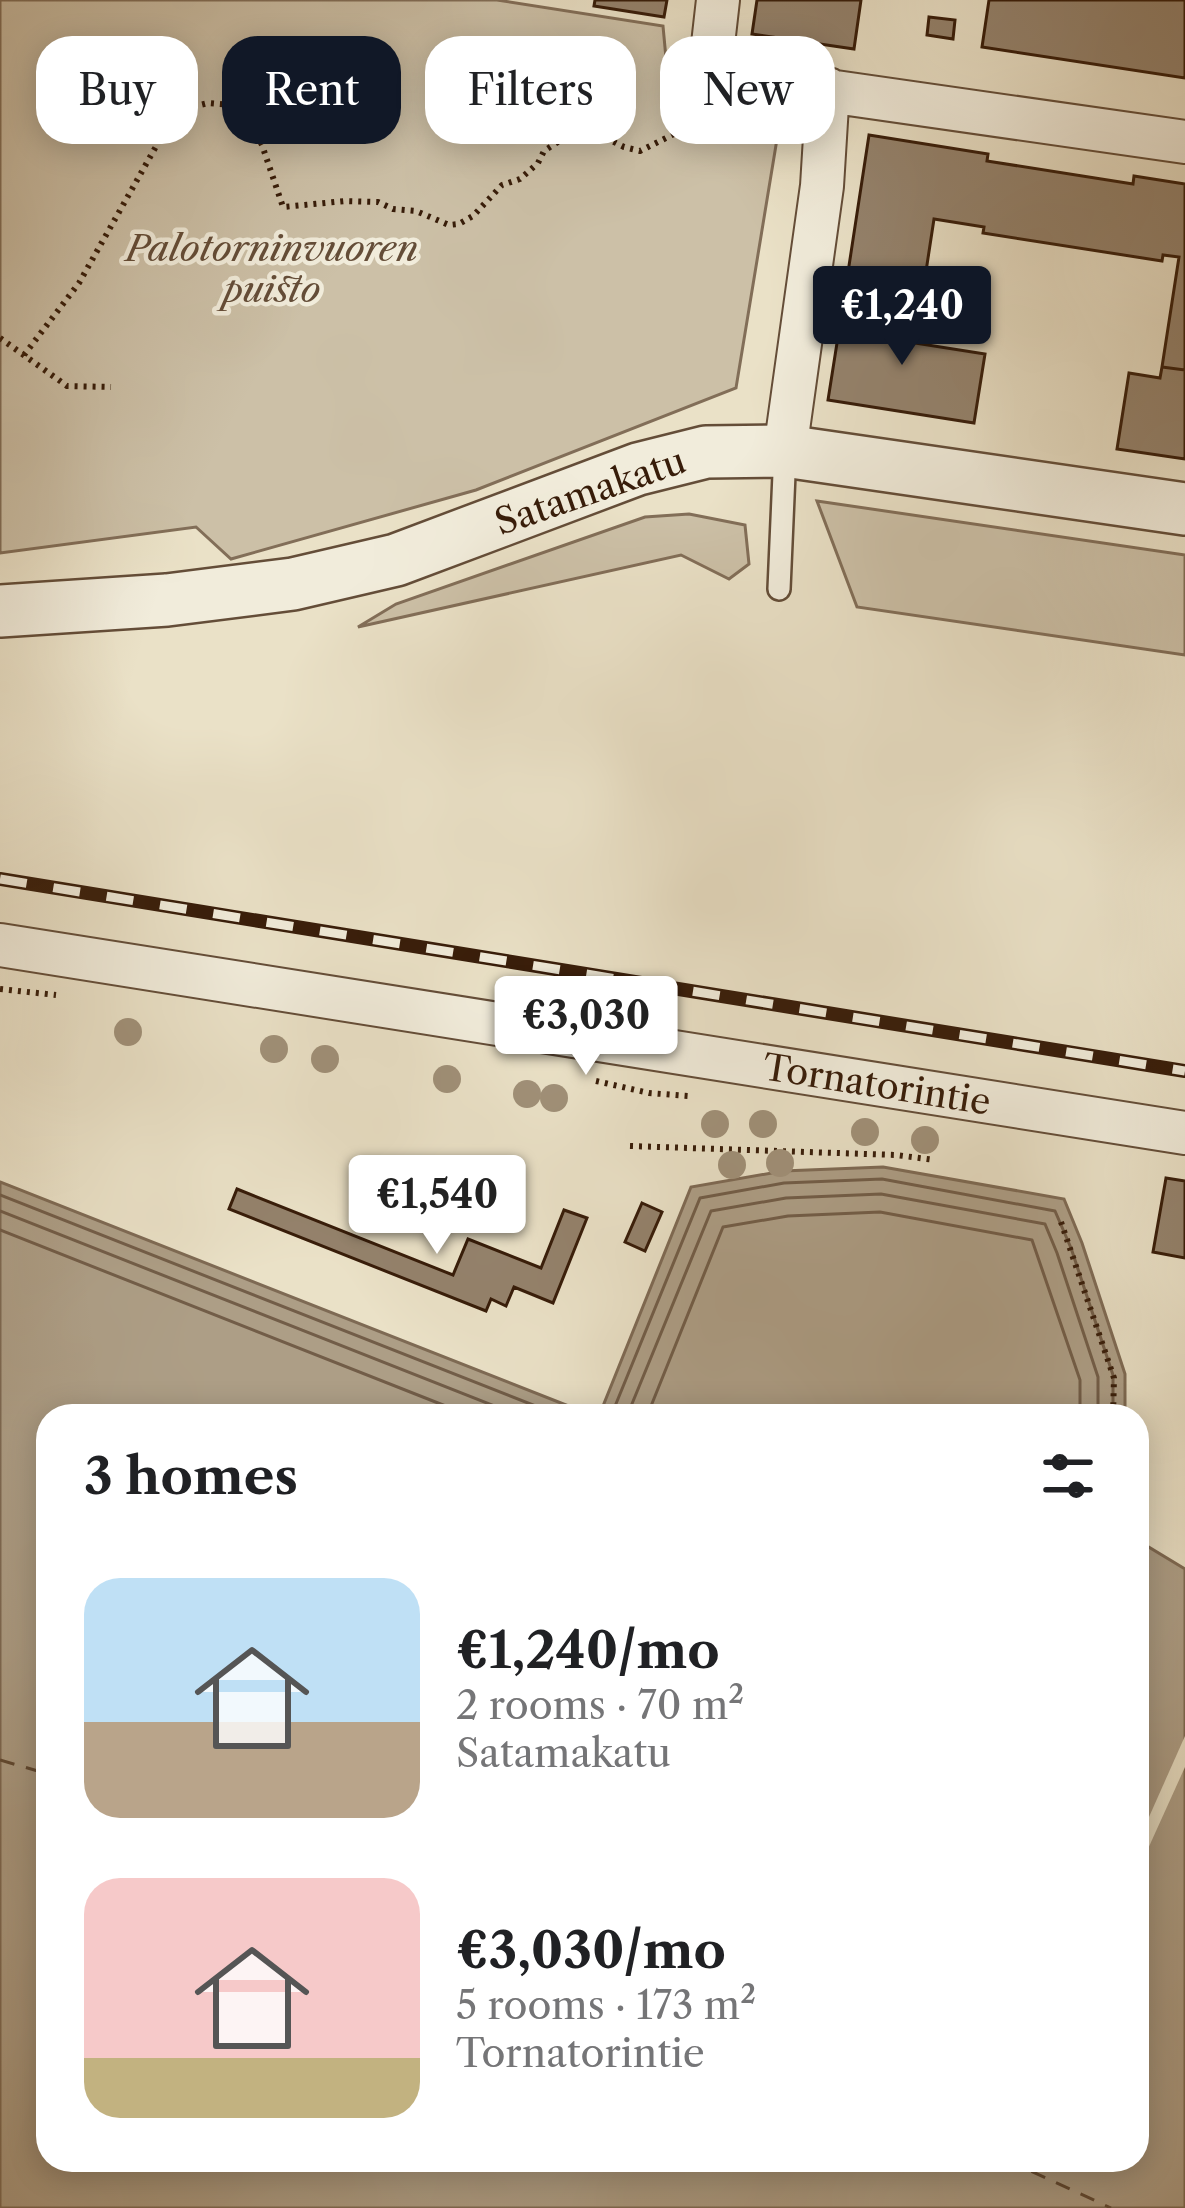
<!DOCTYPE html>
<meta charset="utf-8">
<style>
body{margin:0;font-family:"Libre Caslon Text",serif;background:#f2f2f2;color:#202124;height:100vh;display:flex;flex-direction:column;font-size:45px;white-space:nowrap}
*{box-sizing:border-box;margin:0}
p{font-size:39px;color:#757577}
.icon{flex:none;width:66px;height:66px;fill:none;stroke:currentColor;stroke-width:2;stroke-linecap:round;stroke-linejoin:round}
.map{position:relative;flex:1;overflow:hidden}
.details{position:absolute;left:36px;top:1404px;width:1113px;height:768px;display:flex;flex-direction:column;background:#fff;border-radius:36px;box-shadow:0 6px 30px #0003}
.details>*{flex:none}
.top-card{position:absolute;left:36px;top:36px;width:1113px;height:108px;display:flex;gap:24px}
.price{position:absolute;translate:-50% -102px;padding:0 27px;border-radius:12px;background:#fff;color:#222;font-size:39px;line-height:78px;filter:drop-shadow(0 3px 6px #0008)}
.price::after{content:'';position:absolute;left:50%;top:72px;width:36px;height:27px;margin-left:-18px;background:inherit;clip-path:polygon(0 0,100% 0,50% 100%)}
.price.active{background:#111827;color:#fff}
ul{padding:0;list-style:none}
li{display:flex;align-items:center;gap:36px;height:300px;padding:0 48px}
li span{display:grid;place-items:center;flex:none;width:336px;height:240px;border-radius:36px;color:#555}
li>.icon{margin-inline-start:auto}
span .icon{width:144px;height:144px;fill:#fffc;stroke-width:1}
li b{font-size:51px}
h2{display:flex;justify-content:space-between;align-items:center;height:144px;padding:0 48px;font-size:51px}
.chip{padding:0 42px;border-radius:36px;background:#fff;box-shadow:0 6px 30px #0003;font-size:42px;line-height:108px}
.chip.active{background:#111827;color:#fff}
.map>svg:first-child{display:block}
</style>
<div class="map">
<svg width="1185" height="2208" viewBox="0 0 1185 2208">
<rect width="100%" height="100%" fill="#eae1c7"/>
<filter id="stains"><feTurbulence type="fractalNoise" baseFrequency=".00167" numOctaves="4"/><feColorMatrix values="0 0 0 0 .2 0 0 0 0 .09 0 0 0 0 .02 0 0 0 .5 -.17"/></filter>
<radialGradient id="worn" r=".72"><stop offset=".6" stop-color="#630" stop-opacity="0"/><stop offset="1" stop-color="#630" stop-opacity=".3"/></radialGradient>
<path fill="#ccc0a7" stroke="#826e58" stroke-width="3" d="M0,0H497L663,26L670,101L777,139L736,388L476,490L231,559L196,527L0,553Z
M817,501L1185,555V655L857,607Z
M689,514L745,525L749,564L729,579L681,555L358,627L396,604L645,517Z"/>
<path fill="#ad9e86" stroke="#7e6a54" stroke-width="3" d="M883,1167L1064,1199L1082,1243L1125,1374V1416H599L691,1187L783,1171Z
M0,1182L594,1416H48V2160H1137V1540L1185,1569V2208H0Z"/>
<path fill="#eae1c7" d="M1185,1736V1767L1147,1851L1137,1847V1844Z"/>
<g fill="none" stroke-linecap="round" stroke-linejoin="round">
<path stroke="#725d48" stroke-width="3" d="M0,1195L561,1416
M0,1211L520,1416
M0,1230L471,1416
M611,1416L700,1198L784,1183L882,1179L1055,1211L1071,1248L1113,1375V1416
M627,1416L711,1211L786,1198L881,1194L1045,1224L1057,1253L1098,1377V1416
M647,1416L723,1227L788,1216L880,1212L1032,1240L1080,1380V1416"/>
<path stroke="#604a35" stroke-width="3" stroke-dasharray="15 12" stroke-linecap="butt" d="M0,1760L48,1774
M1007,2160L1111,2208"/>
</g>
<path fill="#94826c" stroke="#371c09" stroke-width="3" d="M595,0H667L664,17L594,6Z
M757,0H861L854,49L752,34Z
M989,0H1185V78L982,47Z
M929,17L955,20L953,39L927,35Z
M869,135L988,154L987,161L1133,184L1134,176L1185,184V370L1162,367L1179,257L1163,255L1162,261L983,233L984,227L934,219L919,317L843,305Z
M843,305L919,317L915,343L985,354L974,423L828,400Z
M1162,367L1185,370V459L1117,449L1129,373L1160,378Z
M1166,1178L1185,1181V1258L1153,1252Z
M237,1189L453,1275L468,1239L541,1268L564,1210L587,1218L553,1303L514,1287L506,1306L491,1299L486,1311L229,1209Z
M642,1203L662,1212L645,1251L625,1242Z"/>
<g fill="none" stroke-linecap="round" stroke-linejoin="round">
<defs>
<path id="service" d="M779,589L785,451"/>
<path id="minor" d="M718,0L713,44L716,61L730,77L1185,142
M785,451L822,186L828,89
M0,945L1185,1133"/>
<path id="tertiary" d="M0,611L167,600L293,584L396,560L638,469L706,452L785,451L1185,509"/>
</defs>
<use href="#service" stroke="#644d38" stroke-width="26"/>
<use href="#minor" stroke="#644d38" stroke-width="46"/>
<use href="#tertiary" stroke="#644d38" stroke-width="56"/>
<path stroke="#371c09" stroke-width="6" stroke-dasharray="3 6" stroke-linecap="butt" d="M0,338L67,386L111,387
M24,355L79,283L176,111L208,103L242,106L262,145L283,207L345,201L378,202L393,209L416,211L449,225L459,224L473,216L502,185L520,179L538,163L544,151L561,140L592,131L624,147L640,151L682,130L708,123L717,108
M0,989L56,995
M596,1081L649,1093L689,1096
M630,1146L896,1155L935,1160
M1061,1222L1114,1378L1113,1416"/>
<use href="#service" stroke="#f1ecdb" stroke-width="21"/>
<use href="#minor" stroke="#f1ecdb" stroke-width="42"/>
<use href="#tertiary" stroke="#f1ecdb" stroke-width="51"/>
<defs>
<path id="rail" d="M0,879L1185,1071"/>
</defs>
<use href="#rail" stroke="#371c09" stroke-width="14"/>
<use href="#rail" stroke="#f1ecdb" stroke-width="9" stroke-dasharray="27" stroke-linecap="butt"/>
</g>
<g fill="#a09078">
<circle cx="128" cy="1032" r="14"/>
<circle cx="274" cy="1049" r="14"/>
<circle cx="325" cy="1059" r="14"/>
<circle cx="447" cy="1079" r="14"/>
<circle cx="527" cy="1094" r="14"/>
<circle cx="554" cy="1098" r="14"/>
<circle cx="715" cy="1124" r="14"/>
<circle cx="763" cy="1124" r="14"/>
<circle cx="865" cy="1132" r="14"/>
<circle cx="925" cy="1140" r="14"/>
<circle cx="780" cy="1163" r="14"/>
<circle cx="732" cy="1165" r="14"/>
</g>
<g text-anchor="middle" stroke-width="9" stroke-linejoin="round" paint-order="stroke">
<g font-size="36" font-style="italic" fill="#644d38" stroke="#f1ecdb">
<text x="272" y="261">Palotorninvuoren<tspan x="272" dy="41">puisto</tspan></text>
</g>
<g font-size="36" fill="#371c09" stroke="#f1ecdb">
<text transform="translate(590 491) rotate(-19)" y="13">Satamakatu</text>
<text transform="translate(877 1084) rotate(9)" y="13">Tornatorintie</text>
</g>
</g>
<rect width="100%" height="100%" filter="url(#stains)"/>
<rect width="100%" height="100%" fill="url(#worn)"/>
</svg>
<b class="price active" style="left:902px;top:368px">€1,240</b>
<b class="price" style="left:586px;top:1078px">€3,030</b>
<b class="price" style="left:437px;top:1257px">€1,540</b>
<div class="top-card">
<a class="chip">Buy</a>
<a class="chip active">Rent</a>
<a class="chip">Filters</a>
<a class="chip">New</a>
</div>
<section class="details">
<h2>3 homes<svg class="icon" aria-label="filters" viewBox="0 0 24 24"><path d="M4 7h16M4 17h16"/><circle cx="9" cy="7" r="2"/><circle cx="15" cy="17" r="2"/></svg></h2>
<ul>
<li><span style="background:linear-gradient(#bfe0f5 60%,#b9a48a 0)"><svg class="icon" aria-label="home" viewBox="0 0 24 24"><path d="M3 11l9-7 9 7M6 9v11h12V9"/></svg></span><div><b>€1,240/mo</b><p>2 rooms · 70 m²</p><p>Satamakatu</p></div></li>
<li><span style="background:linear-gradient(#f6c9c9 75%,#c2b280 0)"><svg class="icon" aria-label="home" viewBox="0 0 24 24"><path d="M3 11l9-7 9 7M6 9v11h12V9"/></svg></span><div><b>€3,030/mo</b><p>5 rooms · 173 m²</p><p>Tornatorintie</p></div></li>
</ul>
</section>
</div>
